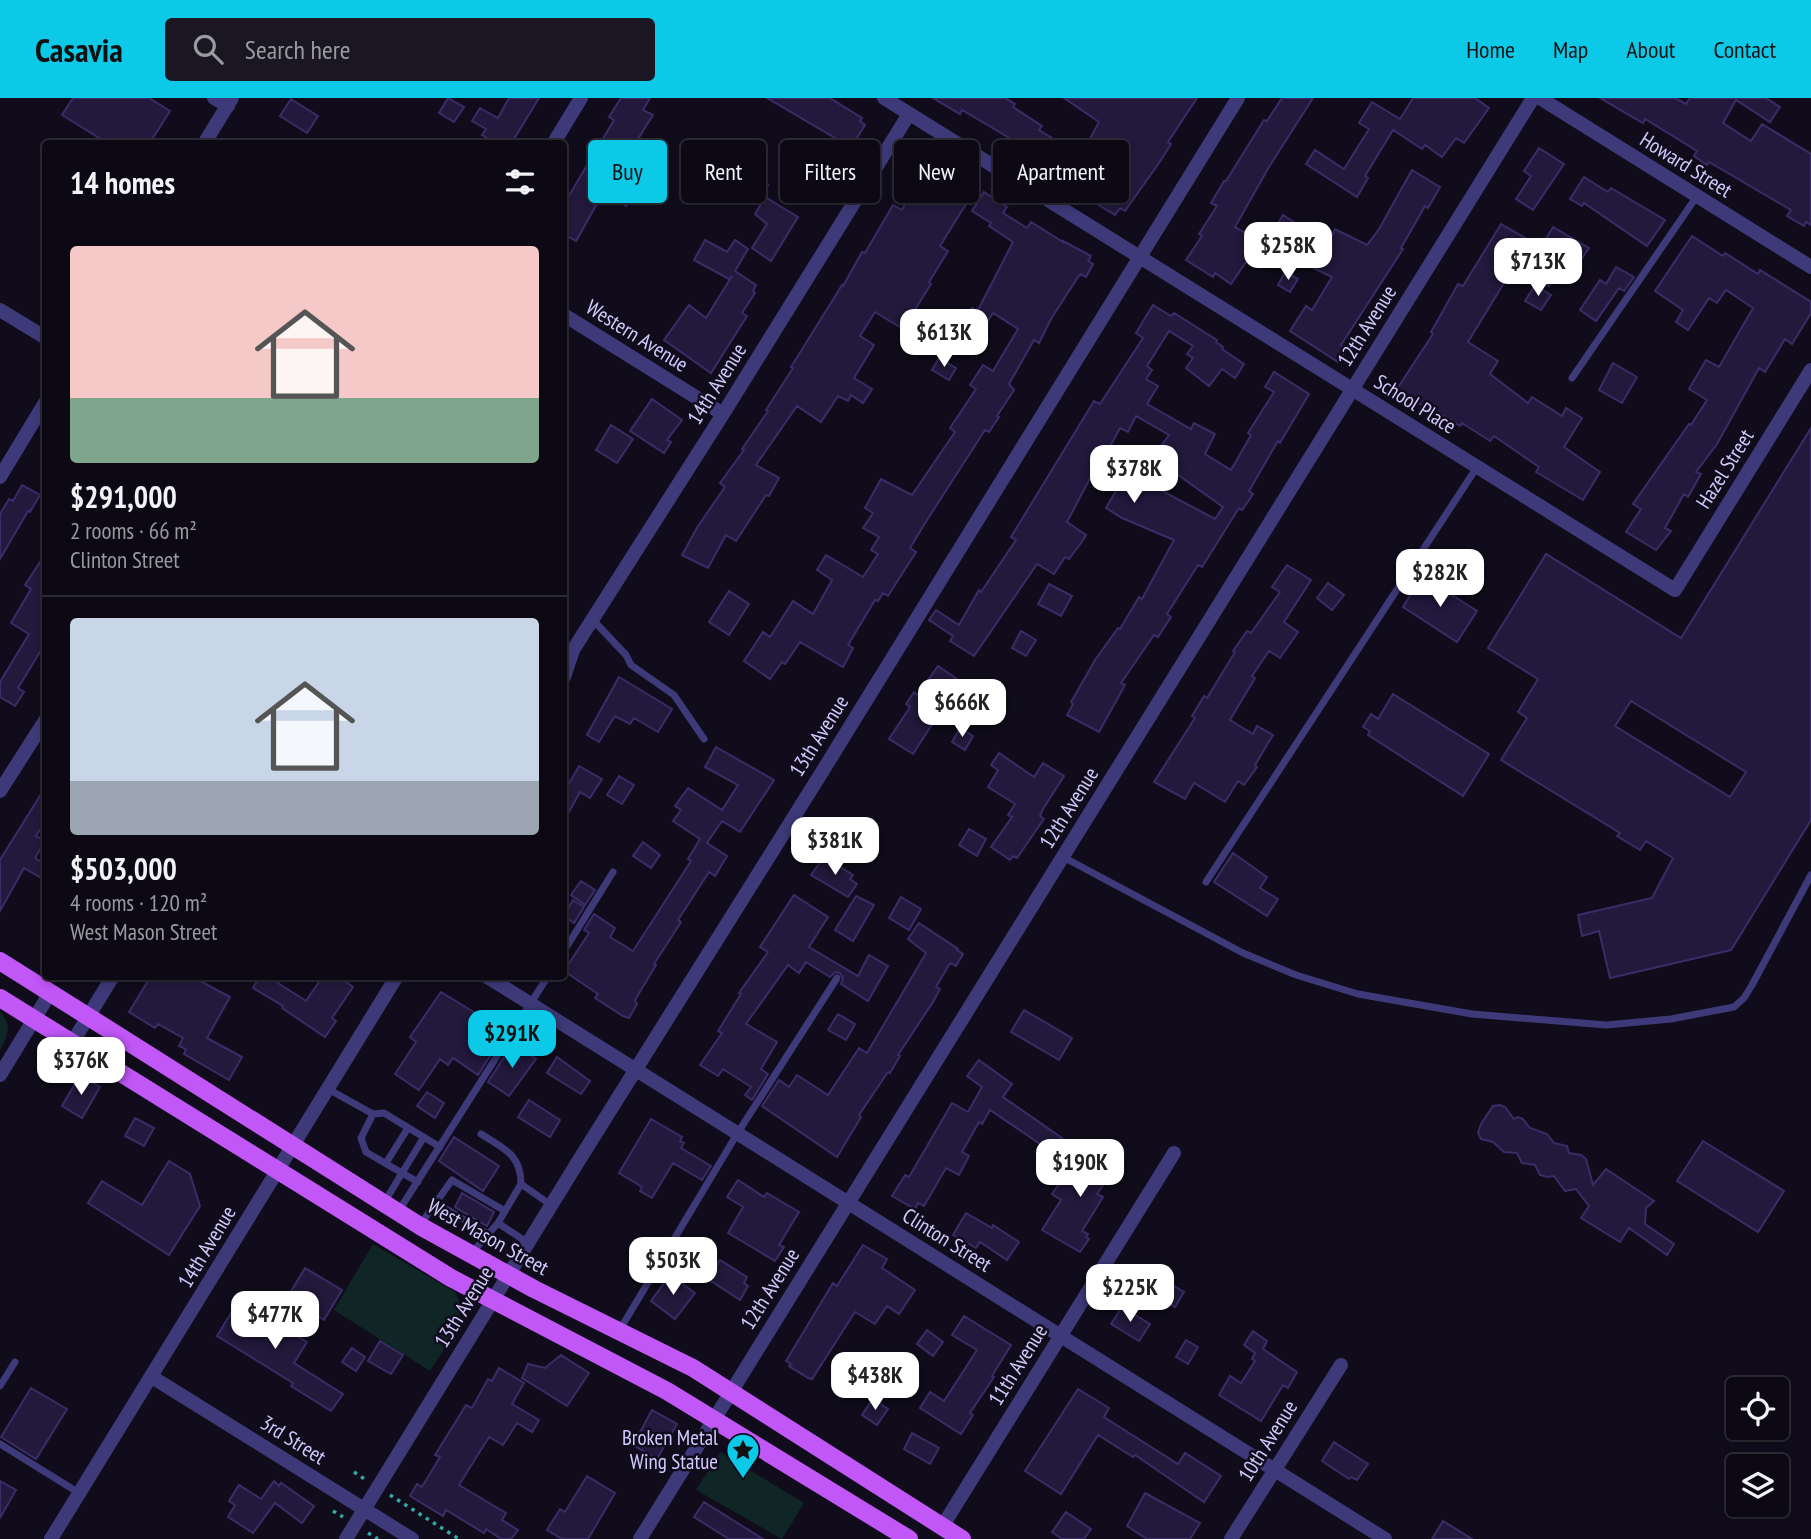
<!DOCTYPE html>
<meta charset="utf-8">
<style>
body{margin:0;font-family:"PT Sans Narrow",sans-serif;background:#1a1722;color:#f1f3f6;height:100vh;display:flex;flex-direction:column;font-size:26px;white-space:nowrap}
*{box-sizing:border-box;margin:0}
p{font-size:23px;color:#9a9aa0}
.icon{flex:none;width:38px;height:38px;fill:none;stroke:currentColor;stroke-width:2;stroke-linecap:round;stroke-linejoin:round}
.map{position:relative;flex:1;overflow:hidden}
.side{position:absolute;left:42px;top:42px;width:525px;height:840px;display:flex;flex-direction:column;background:#0c0915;border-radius:7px;box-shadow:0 4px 10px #0003,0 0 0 2px #2c2a34}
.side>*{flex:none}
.hud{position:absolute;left:588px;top:42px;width:665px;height:63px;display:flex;gap:14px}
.fabs{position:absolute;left:1726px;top:1279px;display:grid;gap:14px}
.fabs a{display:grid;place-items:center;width:63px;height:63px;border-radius:7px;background:#0c0915;box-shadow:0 4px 10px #0003,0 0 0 2px #2c2a34;font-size:35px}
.price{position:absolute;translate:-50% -60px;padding:0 16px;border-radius:14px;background:#fff;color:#222;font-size:23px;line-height:46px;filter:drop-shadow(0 2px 4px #0008)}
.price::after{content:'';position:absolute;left:50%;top:42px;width:21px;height:16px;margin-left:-10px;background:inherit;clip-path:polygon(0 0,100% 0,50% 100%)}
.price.current{background:#0cc9e7;color:#111}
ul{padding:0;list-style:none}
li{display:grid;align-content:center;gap:14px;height:371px;padding:0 28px}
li+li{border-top:2px solid #2c2a34}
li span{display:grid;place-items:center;height:217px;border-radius:7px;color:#555}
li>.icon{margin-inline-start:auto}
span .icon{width:126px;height:126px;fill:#fffc;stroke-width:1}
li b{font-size:30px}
h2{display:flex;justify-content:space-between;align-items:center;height:84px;padding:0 28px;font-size:30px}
.tag{padding:0 24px;border-radius:7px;background:#0c0915;box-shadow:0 4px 10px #0003,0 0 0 2px #2c2a34;font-size:24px;line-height:63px}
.tag.current{background:#0cc9e7;color:#111}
header{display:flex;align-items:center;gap:42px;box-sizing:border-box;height:98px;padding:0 35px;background:#0cc9e7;color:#111}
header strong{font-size:33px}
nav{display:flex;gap:38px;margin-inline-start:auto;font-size:24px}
.search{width:490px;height:63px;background:#1a1722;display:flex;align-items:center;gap:18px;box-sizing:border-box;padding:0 24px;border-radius:7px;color:#9a9aa0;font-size:26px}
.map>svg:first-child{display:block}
</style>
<header>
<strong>Casavia</strong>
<div class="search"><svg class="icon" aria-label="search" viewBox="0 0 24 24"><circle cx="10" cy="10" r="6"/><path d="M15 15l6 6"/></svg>Search here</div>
<nav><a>Home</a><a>Map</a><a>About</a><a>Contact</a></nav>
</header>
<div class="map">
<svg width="1811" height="1441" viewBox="0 0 1811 1441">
<rect width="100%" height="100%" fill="#100c1c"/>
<path fill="#102626" d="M0,914C13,926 7,939 0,953Z
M373,1146L455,1194C471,1218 443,1252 430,1273L334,1212Z
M720,1354L804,1405L782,1441L696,1392Z"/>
<path fill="#22193c" stroke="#3a2d67" stroke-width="2" fill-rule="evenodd" d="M73,0H149L170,13L149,46H109L62,17Z
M448,0L464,9L454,24L439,15Z
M509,0H539L511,46H497L482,37L486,31L472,23L480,10L498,20Z
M621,0H650L643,12L653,17L628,57L633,60L629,66L650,80L640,96L635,93L626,108L603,95L576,143L564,136V106L614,22L609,19Z
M767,0H830L862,20L860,23L865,27L845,59L830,48L835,40Z
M933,0H1005L1015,6L1013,9L1042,28L1039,32L1081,58L1099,24L1064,0H1197L1168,44L1171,46L1159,65L1125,113L1120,110L1115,117L1087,100L1090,95L1035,63L1011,46L1013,43L1006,38L962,12L960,16Z
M1282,0H1313L1269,69L1235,129L1260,143L1231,186L1215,175L1213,179L1186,162L1202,138L1199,136L1217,108L1211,105L1224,83H1226L1264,22L1267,23Z
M1413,0H1475L1489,10L1464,45L1456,40L1442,59L1425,47L1422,51L1393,32L1365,78L1368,80L1357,99L1306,66L1315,52L1344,71L1369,31L1359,25L1372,4L1400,21Z
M1600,0H1675L1686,6L1690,0H1766L1780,9L1770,24L1736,2L1723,25L1751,43L1762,26L1811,56V127L1806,124L1804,128L1787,118L1791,112L1709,64L1707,67L1694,58L1697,53L1645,21L1643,25Z
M291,1L318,18L307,35L280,18Z
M1539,50L1564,66L1533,112L1516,101L1531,78L1524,73Z
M797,63L826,76L818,91L790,78Z
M936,69L943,73L944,70L958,79L953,87L971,98L940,148L948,153L929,184L931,186L903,231L875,214L860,238L874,247L854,280L872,291L863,305L851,297L848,303L838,298L821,324L797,308L756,367L779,380L769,398L766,397L736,443L726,437L708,470L682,457L698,428L725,389L720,385L744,352L742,351L768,313L766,312L793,270L791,269L842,187L843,188L862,154L865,155L893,107L902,112L912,94L918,97Z
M1412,72L1440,89L1428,110L1425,108L1401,150L1403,151L1341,247L1347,250L1338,264L1290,233L1306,208L1312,212L1332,179L1311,169L1319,153L1324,156L1335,131L1367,147L1379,131Z
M753,78L768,87L761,99L746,90Z
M1584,79L1608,94L1611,90L1665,122L1647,148L1584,105L1582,108L1570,101Z
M984,94L1007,109L1003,115L1027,130L1031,124L1063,144V143L1091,158L1088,163L1093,166L1086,179L1081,176L1078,179L1051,221L1039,245L1034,242L1009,286L1014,292L997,318L999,319L989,334L985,332L927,422L910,450L916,454L888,498L883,495L878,503L875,502L848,547L853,550L843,569L800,544L785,566L782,564L770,581L744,563L763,534L770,539L793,503L813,516L832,482L817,472L826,457L863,479L878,456L871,452L879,439L863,430L873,415L865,410L881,381L912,397L955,334L950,330L976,291L970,287L983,267L993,273L1018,231L993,215L982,232L965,221L972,210L977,214L1013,144L989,128L991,125L972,113Z
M765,99L798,119L771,163L752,150L767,126L755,116Z
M1283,117L1300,128L1277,167L1260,156Z
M1501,126L1541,149L1553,129L1589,150L1579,165L1567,158L1549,188L1515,167L1468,244L1498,263L1490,276L1528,305L1532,299L1562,318L1566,310L1582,320L1564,349L1600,374L1583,402L1536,374L1539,369L1494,338L1490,343L1462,325L1460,328L1437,314L1436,316L1397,291L1433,236L1431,234L1458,186L1463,188Z
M1692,138L1723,158L1725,155L1758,176L1760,172L1811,204V215L1792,246L1785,241L1765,274L1759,270L1717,346L1696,374L1701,376L1688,399L1684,396L1665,430L1671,433L1656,452L1626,434L1641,411L1633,406L1689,326L1691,327L1707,302L1689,291L1706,262L1719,269L1753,210L1726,192L1717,205L1709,200L1688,232L1676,224L1683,212L1655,193Z
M705,142L727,154L735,142L748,151L735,173L756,187L753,193L755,195L742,215L747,218L711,275L664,242L689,207L706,220L732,178L729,181L694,162Z
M1616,169L1634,179L1624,193L1619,190L1596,223L1580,212L1600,182L1606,186Z
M1285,174L1298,181L1290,194L1278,187Z
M1535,187L1551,197L1541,212L1525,203Z
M1153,207L1171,218L1174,215L1217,242L1216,244L1223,249L1222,251L1244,266L1235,280L1222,271L1209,288L1186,270L1193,260L1187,256L1193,248L1169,233L1147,268L1152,272L1146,281L1158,288L1147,306L1191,331L1194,325L1215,336L1205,356L1231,372L1251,337L1248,335L1274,294L1265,289L1274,274L1309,296L1280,345L1278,343L1249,393L1253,396L1242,412L1239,410L1202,469L1198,467L1167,516L1171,519L1158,539L1154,537L1121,585L1125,587L1099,634L1067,617L1073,606L1071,604L1095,562L1118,530L1120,531L1139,499L1142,501L1174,442L1122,420L1106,410L1127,374L1215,421L1223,409L1153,359L1169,337L1136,318L1128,334L1120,330L1107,354L1119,360L1112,373L1098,365L1067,424L1086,437L1081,445L1069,461L1065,459L1054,476L1037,466L974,558L950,543L953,538L929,522L936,512L959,527L979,492L981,494L1016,442L1011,439L1094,303L1100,306L1143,240L1136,235Z
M939,260L956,270L949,282L932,272Z
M1613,265L1637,279L1622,305L1599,292Z
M652,301L682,322L667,342L671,344L664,355L630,333Z
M611,327L633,341L617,365L596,352Z
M1811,330V722L1731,852L1610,880L1599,833L1582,838L1578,817L1652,800L1673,760L1646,743L1640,752L1617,738L1620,735L1501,662L1527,620L1518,614L1538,581L1488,550L1546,456L1681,540ZM1631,603L1746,674L1730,699L1615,628Z
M22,387L40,397L30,414L28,413L0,461V416L9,401L13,403Z
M46,455V544L18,590L24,594L15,608L0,599V584L29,536L11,525L31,491L25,487Z
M1287,467L1311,482L1284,524L1298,534L1280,560L1269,553L1252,578L1255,580L1230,622L1253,636L1257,628L1273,637L1255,667L1257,669L1244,687L1238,683L1225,704L1194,685L1185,701L1154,684L1195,620L1192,618L1204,598L1207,600L1235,554L1233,553L1247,533L1251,535L1280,494L1272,489Z
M1422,478L1477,513L1457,544L1403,509Z
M1328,485L1344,497L1332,512L1317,500Z
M1049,486L1072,498L1061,518L1038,506Z
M729,493L749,506L729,537L709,524Z
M1021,533L1036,542L1026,558L1012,550Z
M938,568L960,583L913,656L889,641L910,609L906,606L914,594L917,597Z
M619,579L672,611L658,634L634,620L630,626L615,618L599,644L587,637Z
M1393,596L1489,656L1463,698L1368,637L1370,633L1363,629L1371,616L1378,621Z
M960,630L973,638L965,652L952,644Z
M716,649L774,682L740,734L722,723L707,745L727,758L715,778L709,774L678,822L681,824L654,866L656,867L635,902L637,906L629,920L623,918L595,900L598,896L564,873L589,835L584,832L594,816L615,830L610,839L633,853L691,763L688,761L700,741L673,723L681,712L675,708L688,690L722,712L738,687L705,669Z
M999,655L1034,679L1043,665L1064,678L1043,711L1040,718L1044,721L1039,728L1017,760L1013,758L1010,762L991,749L1012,719L1008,717L1015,706L988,689L998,672L991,667Z
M579,668L602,681L590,700L580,694L564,723V694Z
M619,678L634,687L622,706L607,697Z
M46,688V723L36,738L45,743L35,760L46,767V783L24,770L0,813V762Z
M969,731L986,741L977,758L959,747Z
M643,744L660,757L651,770L633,758Z
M1233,755L1267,779L1260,790L1278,801L1267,818L1214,784Z
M824,759L853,777L850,781L857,786L848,799L811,777Z
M581,783L595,792L585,807L571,797Z
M794,797L828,819L809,849L858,878L869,857L888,868L868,903L841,886L843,880L840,875L835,874L830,879L806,864L799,875L788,867L746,926L777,944L761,971L768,976L752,1002L745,997L751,989L723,971L718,978L700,967L722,935L718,933L741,896L739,895L768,854L760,849Z
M856,798L874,807L853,843L835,832Z
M901,799L921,811L909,832L889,820Z
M573,802L584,809L574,825L564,818Z
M919,825L958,851L957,852L963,856L956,868L950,865L936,889L940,891L933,904L898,957L900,958L890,975L888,974L859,1017L861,1019L837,1059L762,1008L779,982L789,989L797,977L828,997L859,950L867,955L926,855L908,841Z
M151,878H191L230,899L207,940L242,959L229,982L184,956L186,951L179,948L183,940L158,926L155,930L129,914Z
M260,878H282L278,885L306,903L323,878H338L353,889L332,920L336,923L325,939L282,910L283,908L253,890Z
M441,894L477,916L476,918L483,922L480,926L500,942L478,977L453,960L448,967L440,961L419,992L395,976L416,944L410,939Z
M1024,912L1072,940L1059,962L1011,934Z
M838,916L855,926L846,942L828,932Z
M518,948L536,961L509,998L488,984L510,950L514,954Z
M557,959L590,983L581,996L547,975Z
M979,962L1012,986L1003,999L1062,1040L1052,1054L990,1012L982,1026L979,1024L962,1054L969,1058L959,1077L946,1070L924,1108L918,1105L915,1111L892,1098L905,1077L909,1079L952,1005L968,1014L982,989L967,978Z
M80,977L100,989L82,1020L62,1008Z
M427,994L444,1005L435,1020L417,1008Z
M529,1002L560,1022L550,1039L518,1019Z
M1500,1007L1505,1009L1514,1021L1518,1019L1523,1021L1530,1030L1547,1036L1554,1045L1567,1048L1569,1055L1581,1057L1586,1061L1593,1087L1606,1071L1654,1103L1646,1110L1645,1126L1674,1146L1667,1157L1629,1130L1620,1144L1581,1120L1589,1108L1576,1091L1565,1093L1554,1078L1547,1079L1540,1077L1535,1067L1522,1065L1517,1055L1504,1054L1493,1044L1481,1041L1478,1035L1481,1026L1493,1008Z
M135,1020L154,1030L144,1048L125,1038Z
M651,1021L682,1039L680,1043L684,1045L681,1050L711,1068L702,1082L673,1065L652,1100L640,1093L642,1089L619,1075Z
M454,1039L499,1068L483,1093L439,1063Z
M1703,1043L1784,1093L1758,1134L1677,1083Z
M1091,1045L1119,1064L1097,1096L1103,1099L1082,1133L1088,1136L1086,1139L1089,1141L1080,1154L1042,1132L1061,1102L1052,1096L1062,1081L1071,1086L1085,1064L1080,1060Z
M169,1063L190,1076L200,1108L169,1157L88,1105L102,1083L142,1107Z
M738,1082L764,1099L767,1095L799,1114L779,1147L784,1149L775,1163L728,1135L743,1109L727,1099Z
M462,1095L494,1114L487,1128L455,1109Z
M966,1115L992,1130L993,1127L1019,1144L1007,1162L980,1144L976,1150L953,1137Z
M699,1142L716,1153L708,1165L691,1154Z
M863,1147L887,1161L882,1170L915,1192L899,1216L887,1208L875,1226L855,1214L812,1281L808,1280L789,1268L791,1266L786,1263L833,1185L837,1188Z
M720,1162L747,1179L744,1185L748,1188L740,1202L708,1181Z
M305,1170L342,1192L324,1222L287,1200Z
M1151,1174L1184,1194L1175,1209L1143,1189Z
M670,1177L695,1195L675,1221L651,1203Z
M239,1202L307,1244L294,1265L343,1296L331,1313L291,1288L293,1285L217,1238Z
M1122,1209L1150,1226L1139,1243L1111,1226Z
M964,1218L1011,1247L992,1278L994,1279L970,1315L973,1317L961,1336L920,1310L930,1294L944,1303L977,1252L952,1237Z
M927,1232L943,1244L933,1258L917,1246Z
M1253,1233L1267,1243L1263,1251L1297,1274L1288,1290L1283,1287L1261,1323L1219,1297L1230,1278L1241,1285L1255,1263L1252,1261L1255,1255L1244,1247Z
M1186,1242L1198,1249L1188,1266L1176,1259Z
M380,1243L403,1257L391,1276L368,1263Z
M352,1250L365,1259L356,1273L342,1264Z
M561,1257L589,1275L567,1308L522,1280L528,1266L545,1270Z
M499,1270L524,1285L512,1306L539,1322L532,1334L517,1325L503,1347L489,1339L459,1387L506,1415L502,1422L518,1432L511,1441H501L486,1431L484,1435L446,1412L443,1418L410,1398L417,1386L422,1389L440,1359L435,1357L466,1307L472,1310L488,1281L492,1283Z
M31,1290L67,1311L36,1361L1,1339Z
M1078,1291L1109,1310L1104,1319L1178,1366L1185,1355L1221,1378L1204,1404L1135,1357L1133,1359L1098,1337L1061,1396L1025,1373Z
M873,1301L888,1311L877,1327L862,1317Z
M652,1312L677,1326L657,1361L633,1347Z
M912,1335L939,1350L930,1366L904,1351Z
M1334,1344L1368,1366L1357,1382L1351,1379L1349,1381L1322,1363Z
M587,1378L615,1395L588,1441H562L547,1432L560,1411L565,1414Z
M0,1383L16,1392L0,1420Z
M274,1383L279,1388L281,1385L314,1408L302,1425L275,1405L253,1435L228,1419L235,1407L229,1403L239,1387L261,1401Z
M1145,1395L1200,1425L1190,1441H1147L1127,1428Z
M704,1404L763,1441H729L694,1419Z
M1066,1414L1091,1431L1084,1441H1062L1052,1434Z
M1443,1423L1472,1441H1432Z"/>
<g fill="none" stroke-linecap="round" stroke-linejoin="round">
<path stroke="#33a8a5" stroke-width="3.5" stroke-dasharray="3.5 5" stroke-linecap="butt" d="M354,1374L366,1382
M390,1397L459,1441
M333,1413L343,1419
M368,1435L378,1441"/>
<path stroke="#3e3a79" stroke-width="7" d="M1572,280L1697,98
M593,522L626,557L631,567L674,597L704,641
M1063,759L1243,855L1296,877L1358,896L1472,916L1606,927L1671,921L1734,909L1744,900L1752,887L1811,777
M1206,784L1477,369
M564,853L613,774
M328,991L373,1016L361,1040L366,1054L402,1075L384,1105
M373,1016L384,1015L440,1049
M481,1036C504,1051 521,1056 521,1086
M386,1065L408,1030
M418,1084L402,1075L424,1039
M436,1105L488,1136
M505,1113L498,1125L528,1145
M398,1114L548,878
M420,1127L452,1082L505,1113L521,1086L551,1107
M471,1156L498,1125
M619,1233L737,1036L837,880
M0,1288L15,1264
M0,1346L79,1395"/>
<path stroke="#3e3a79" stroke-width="14" d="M214,0L228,8
M884,0L1675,492L1811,272
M1540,0L1811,169
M204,46L232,0
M553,46L581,0
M0,212L46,240
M564,217L723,316
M0,379L46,303
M564,579L573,552L723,316L909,16
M0,693L46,621
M486,878L1385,1441
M72,945L113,878
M0,977L50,895
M152,1279L412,1441
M942,1429L1174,1055
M51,1441L397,878
M346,1441L576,1067L822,674L1238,0
M640,1441L1533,0
M1231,1441L1341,1267"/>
<path stroke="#c157f7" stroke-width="18" d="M0,863L420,1128L534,1191L693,1270L962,1441
M0,900L451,1180L667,1293L909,1441"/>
</g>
<defs>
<symbol id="sight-pin" viewBox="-11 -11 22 30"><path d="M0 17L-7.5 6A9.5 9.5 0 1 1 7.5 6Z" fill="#0cc9e7" stroke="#100c1c"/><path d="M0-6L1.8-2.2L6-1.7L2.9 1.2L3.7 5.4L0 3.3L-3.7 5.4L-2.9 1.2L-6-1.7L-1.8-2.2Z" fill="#111"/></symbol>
</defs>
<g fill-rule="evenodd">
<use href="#sight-pin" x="724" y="1333" width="38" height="52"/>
</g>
<g text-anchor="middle" stroke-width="5" stroke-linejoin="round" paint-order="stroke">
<g font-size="21" fill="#d2cafc" stroke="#100c1c">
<text transform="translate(1686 67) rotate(32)" y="7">Howard Street</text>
<text transform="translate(1367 228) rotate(-58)" y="7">12th Avenue</text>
<text transform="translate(637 238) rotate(32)" y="7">Western Avenue</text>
<text transform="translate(717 286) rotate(-58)" y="7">14th Avenue</text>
<text transform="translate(1415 306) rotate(32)" y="7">School Place</text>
<text transform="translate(1725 371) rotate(-58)" y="7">Hazel Street</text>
<text transform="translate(819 638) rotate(-58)" y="7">13th Avenue</text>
<text transform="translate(1069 710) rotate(-58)" y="7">12th Avenue</text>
<text transform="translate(488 1139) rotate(29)" y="7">West Mason Street</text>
<text transform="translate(947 1142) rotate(32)" y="7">Clinton Street</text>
<text transform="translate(207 1149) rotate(-59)" y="7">14th Avenue</text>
<text transform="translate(770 1191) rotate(-58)" y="7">12th Avenue</text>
<text transform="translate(464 1209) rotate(-58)" y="7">13th Avenue</text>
<text transform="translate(1018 1267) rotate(-58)" y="7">11th Avenue</text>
<text transform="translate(293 1342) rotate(32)" y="7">3rd Street</text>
<text transform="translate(1268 1343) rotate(-58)" y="7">10th Avenue</text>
</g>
<g font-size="21" fill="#d2cafc" stroke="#100c1c" text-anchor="end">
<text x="718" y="1347">Broken Metal<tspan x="718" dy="24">Wing Statue</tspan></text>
</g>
</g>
</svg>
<div class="fabs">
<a><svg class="icon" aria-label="locate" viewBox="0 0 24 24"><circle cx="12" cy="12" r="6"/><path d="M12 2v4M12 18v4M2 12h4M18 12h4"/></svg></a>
<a><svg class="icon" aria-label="layers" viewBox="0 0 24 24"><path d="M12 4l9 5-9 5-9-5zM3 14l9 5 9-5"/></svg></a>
</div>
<b class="price" style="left:1288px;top:184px">$258K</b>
<b class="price" style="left:1538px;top:200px">$713K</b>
<b class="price" style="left:944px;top:271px">$613K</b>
<b class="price" style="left:1134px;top:407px">$378K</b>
<b class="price" style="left:1440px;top:511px">$282K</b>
<b class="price" style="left:962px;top:641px">$666K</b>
<b class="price" style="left:835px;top:779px">$381K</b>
<b class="price current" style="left:512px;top:972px">$291K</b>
<b class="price" style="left:81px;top:999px">$376K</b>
<b class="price" style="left:1080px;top:1101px">$190K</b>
<b class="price" style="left:673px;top:1199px">$503K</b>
<b class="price" style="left:1130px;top:1226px">$225K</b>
<b class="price" style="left:275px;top:1253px">$477K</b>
<b class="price" style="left:875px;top:1314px">$438K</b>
<div class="hud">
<a class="tag current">Buy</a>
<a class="tag">Rent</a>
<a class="tag">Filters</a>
<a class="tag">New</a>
<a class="tag">Apartment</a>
</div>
<section class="side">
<h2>14 homes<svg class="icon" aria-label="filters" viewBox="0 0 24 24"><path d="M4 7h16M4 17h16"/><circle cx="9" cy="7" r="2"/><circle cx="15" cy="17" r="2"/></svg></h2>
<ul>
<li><span style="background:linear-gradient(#f6c9c9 70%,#7fa58c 0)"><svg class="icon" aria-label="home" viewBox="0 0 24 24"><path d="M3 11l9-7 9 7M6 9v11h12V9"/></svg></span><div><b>$291,000</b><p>2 rooms · 66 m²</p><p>Clinton Street</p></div></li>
<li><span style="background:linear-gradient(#c9d6e8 75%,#9aa5b1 0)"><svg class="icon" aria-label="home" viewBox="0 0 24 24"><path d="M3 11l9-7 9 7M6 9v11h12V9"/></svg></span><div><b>$503,000</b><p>4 rooms · 120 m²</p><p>West Mason Street</p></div></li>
</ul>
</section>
</div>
